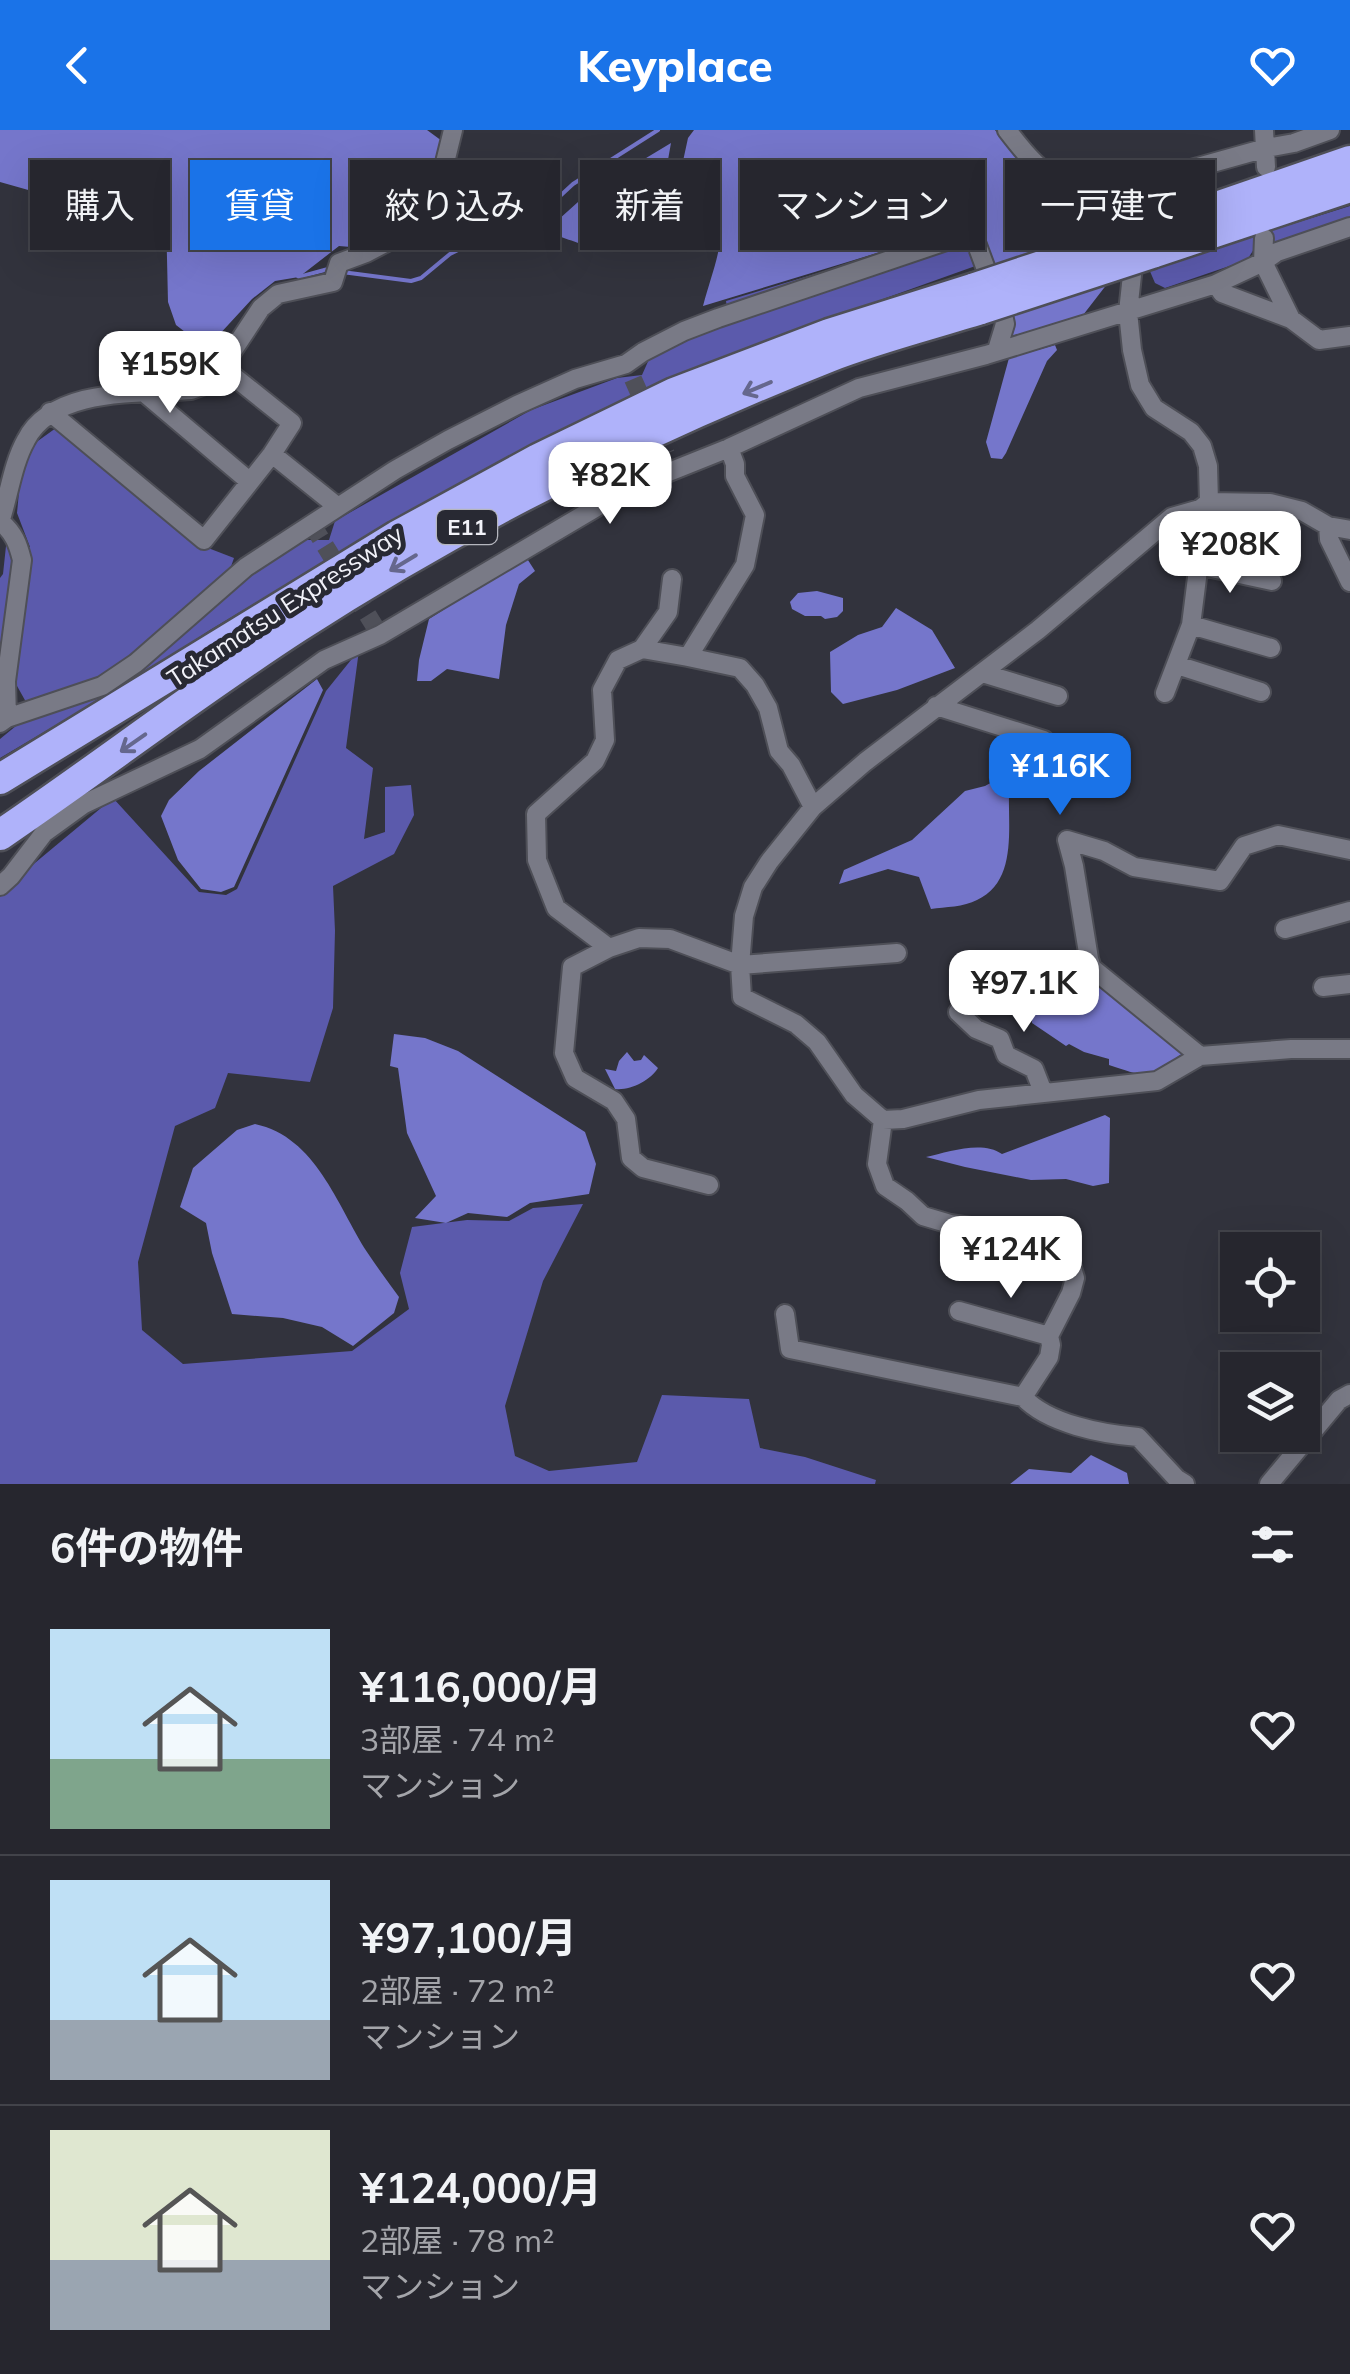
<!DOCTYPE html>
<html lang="ja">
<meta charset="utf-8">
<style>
body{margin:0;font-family:Mulish,"Noto Sans JP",sans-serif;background:#32323a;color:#f1f3f6;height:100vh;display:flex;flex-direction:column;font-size:38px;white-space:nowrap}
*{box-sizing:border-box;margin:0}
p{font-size:32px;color:#a4a5aa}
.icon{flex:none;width:55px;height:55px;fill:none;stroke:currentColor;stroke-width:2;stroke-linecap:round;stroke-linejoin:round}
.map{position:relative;height:1354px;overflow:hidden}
.drawer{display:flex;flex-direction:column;background:#26262e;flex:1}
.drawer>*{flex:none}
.hud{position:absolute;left:30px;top:30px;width:1290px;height:90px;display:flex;gap:20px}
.controls{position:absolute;left:1220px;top:1102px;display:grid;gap:20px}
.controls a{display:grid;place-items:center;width:100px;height:100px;border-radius:0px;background:#26262e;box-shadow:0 10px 40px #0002,0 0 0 2px #42434a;font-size:50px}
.price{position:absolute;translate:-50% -85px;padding:0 22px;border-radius:20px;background:#fff;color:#222;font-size:32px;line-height:65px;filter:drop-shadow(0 2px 5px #0008)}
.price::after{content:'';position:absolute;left:50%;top:60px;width:30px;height:22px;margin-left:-15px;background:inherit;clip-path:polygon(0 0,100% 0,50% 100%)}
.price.on{background:#1a73e8;color:#fff}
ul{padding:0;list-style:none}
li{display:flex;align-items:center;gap:30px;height:250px;padding:0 50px}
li+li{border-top:2px solid #42434a}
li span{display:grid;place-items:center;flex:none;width:280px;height:200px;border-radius:0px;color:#555}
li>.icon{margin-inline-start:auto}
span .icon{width:120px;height:120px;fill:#fffc;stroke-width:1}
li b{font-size:42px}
h2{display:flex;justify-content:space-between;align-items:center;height:120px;padding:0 50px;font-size:42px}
.chip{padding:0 35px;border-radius:0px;background:#26262e;box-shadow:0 10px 40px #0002,0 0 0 2px #42434a;font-size:35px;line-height:90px}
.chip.on{background:#1a73e8;color:#fff}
header{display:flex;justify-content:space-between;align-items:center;height:130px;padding:0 50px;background:#1a73e8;color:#fff;font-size:45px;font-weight:800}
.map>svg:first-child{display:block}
</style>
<header><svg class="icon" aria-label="back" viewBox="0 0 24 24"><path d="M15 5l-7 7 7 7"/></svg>Keyplace<svg class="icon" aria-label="heart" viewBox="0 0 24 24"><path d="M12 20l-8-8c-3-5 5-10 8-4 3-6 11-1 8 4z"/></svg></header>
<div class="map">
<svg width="1350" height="1354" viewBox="0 0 1350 1354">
<rect width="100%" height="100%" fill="#32333d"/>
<path fill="#5b5aac" d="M1350,76V87L1254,119L1247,130L1165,158L1155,153L1149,139Z
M934,108L970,116L981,134L740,220L522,319L337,424L210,500L156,536L0,628V609L22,591L26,572L12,547L0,550V448L3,444L6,416L30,417L17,383L21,341L35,313L56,298L190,411L234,428L228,445L239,453L303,410H329L335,391L531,280L617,248L642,245L650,227L729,192L726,171Z
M359,520L346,618L373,638L364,709L385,702V657L411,655L414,685L394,724L333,756L335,801L333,878L310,952L228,943L215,978L175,996L138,1132L142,1200L183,1234L352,1221L409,1179L400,1143L412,1097L467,1090L509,1091L533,1078L583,1074L543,1151L505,1276L515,1326L549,1341L637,1332L662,1265L749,1269L760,1318L805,1327L876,1350L875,1354H0V762L113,668L199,762L226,765L237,759L326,561Z"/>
<path fill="#7576cb" d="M0,0H427L442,11L426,73L408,88L363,118L339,116L299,147L275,151L252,169L217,207L198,212L176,195L168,172L166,85L154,60L123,52L46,65L0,52Z
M694,0H995C1015,28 1038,59 1070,74C1082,79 1097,81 1110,84L1121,136L1080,189L1007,207L969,102L956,99L703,176C719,116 741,85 680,45L688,8Z
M671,13L666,41L642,70L598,101L587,117C575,110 556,108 548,99L588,63Z
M1055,215L1057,220L1047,231L1006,323L1002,329L991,328L986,312L1009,228Z
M526,427L535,441L519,454L506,495L499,549L447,539L431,551H417L419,530L429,489Z
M817,461L843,468V481L837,487L825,489L821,486H805L792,479L790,472L798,463Z
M896,478L932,500L955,538L897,560L843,574L831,562L830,522L858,505L882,497Z
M317,549L323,560L234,757L221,762L201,759L178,730L161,686L169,670L199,641Z
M994,651L1004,655L1009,663C1008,699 1017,752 977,770C964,777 945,777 931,779L919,747L888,739L839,754L844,740L912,710L965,661L985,656Z
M1085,838L1184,922C1150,948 1150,949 1109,935V929L1084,922L1069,914L1066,916L1032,893L1033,847L1068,848L1077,839Z
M394,904L425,908L458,921L585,1002L596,1034L589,1064L530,1073L507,1087L468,1083L446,1093L415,1088L436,1066L407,1003L398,938L390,936Z
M627,922L634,931L641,930L644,925L658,938C651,950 630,961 615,959L605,939L616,941L619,931Z
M1105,985L1110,988L1109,1053L1093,1056L1066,1049L1031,1050L965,1037L926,1027C948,1022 982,1010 1002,1024Z
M255,994C316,1007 337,1075 367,1122C377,1137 388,1152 399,1167L394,1183L353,1216L322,1197L283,1188L232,1184L212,1123L206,1093L180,1077L193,1038L237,1000Z
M1091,1325L1127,1343L1129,1354H1010L1029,1339L1071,1343Z"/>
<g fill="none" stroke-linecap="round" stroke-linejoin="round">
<path stroke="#7576cb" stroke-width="4" d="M342,142L411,151L421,148L450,124L464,117L494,116L509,113L524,104L533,91L573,54L658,0
M295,144L299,147L328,139"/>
<path stroke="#4f5059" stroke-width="18" stroke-dasharray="18 9" stroke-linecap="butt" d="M633,249L666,324
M311,393L380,505"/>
<defs>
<path id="street" d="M1007,0C1036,38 1060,65 1112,61L1266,18L1294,13L1330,0
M1264,0L1266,37
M1112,61L1132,145L1128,182L1132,220L1140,255L1154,278L1191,302L1202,316L1208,336L1209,372L1270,373L1302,381L1328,396L1350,400
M1264,108L1263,132L1291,189L1319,210L1350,206
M1216,154L1222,163L1291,189
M146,264L249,351
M50,282L204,410L272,324L292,293L222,237
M729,318L735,334V346L755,385L745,435L688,527L740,538L755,555L768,578L779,621L791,635L813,677
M272,324L338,377
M0,392C9,366 12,335 26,310C53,257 140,264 191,260L202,256L222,237L261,178L278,164L333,152L339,133L366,123L425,92L435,73L453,0
M1,392C14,403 18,414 22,430L6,551L7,588
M1328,396L1329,409L1350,452
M1198,435L1272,451
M672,449L668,482L642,519L688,527
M1191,495L1271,518
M642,519L618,530L602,560L605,610L595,631L536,684L537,730L556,778L609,818L639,808L670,809L740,835L897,823
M1177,535L1261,562
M982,543L1058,566
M936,576L1044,610
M0,593L7,588L102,556L136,533L246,437L395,340L448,310L517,275L575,249L626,234L643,222L684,201L718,188L949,110L966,108L977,115L1003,185L1005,194L997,220
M0,756L11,746L44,703L84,674L200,619L324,530L380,505L629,358L729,318L859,258L986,225L1216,154L1263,132L1277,122L1350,97
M1285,799L1350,781
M609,818L572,837L564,923L575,948L614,971L626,989L631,1028L643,1038L709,1055
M1323,857L1350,854
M958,882L976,899L1000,909L1006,925L1034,939L1043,962
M1200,926L1092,838L1089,829L1074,736L1067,710L1104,721L1134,737L1220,751L1244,716L1278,705L1350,720
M883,990L854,965L817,912L796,894L742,867L740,835L744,786L753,757L769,732L813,677L865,632L1038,500L1172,387L1200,379L1209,372V391L1200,424L1191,495L1165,563
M959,1181L1049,1206
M785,1184L790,1219L1023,1267
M1185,1354L1177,1349L1138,1307C1102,1304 1048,1294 1023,1267L1049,1227L1051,1215L1049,1206L1071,1163L1075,1148L1072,1138L1058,1115L1003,1102L950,1094L923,1086L907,1071L885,1056L877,1034L883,990L903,989L979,970L1157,951L1200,926L1291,919H1350
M1269,1354L1339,1270L1350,1264"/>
<path id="highway" d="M1144,102L1350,31
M1152,123L1350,57
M0,649L397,406L538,329L674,263L829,204L975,158
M0,705C100,637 196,563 298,497C464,389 645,300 829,227C878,208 930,195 981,179"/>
</defs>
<use href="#street" stroke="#4e4f57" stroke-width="22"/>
<use href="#highway" stroke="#4e4f57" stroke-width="35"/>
<use href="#street" stroke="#797a86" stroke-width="18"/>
<use href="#highway" stroke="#afb2fa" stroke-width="30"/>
<defs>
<path id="highway-bridge" d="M975,158L1144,102
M981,179L1152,123"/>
</defs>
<use href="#highway-bridge" stroke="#4e4f57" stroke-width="35" stroke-linecap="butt"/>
<use href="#highway-bridge" stroke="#afb2fa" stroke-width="30"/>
</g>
<defs><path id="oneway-shaft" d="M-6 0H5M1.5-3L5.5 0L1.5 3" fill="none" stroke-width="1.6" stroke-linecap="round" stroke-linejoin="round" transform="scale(2.5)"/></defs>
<g stroke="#65678d">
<use href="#oneway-shaft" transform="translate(757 258) rotate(157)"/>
<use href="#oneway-shaft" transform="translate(403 433) rotate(149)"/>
<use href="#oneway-shaft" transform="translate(133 613) rotate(145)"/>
</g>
<g text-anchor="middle" stroke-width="10" stroke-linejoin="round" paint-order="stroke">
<rect fill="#282933" stroke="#b5b6be" stroke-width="2.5" x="437" y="380" width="60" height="34" rx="8"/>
<g font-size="22" font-weight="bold" fill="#f2f2f9">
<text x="467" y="405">E11</text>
</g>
<g font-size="25" fill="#f2f2f9" stroke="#282933">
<text transform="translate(285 476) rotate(-33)" y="9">Takamatsu Expressway</text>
</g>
</g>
</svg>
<div class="controls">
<a><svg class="icon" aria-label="locate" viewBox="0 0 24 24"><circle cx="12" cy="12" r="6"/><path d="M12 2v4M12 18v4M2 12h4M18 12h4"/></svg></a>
<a><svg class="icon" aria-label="layers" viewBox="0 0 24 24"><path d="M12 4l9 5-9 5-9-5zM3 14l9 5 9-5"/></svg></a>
</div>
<b class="price" style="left:170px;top:286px">¥159K</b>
<b class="price" style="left:610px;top:397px">¥82K</b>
<b class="price" style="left:1230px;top:466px">¥208K</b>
<b class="price on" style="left:1060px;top:688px">¥116K</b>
<b class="price" style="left:1024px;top:905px">¥97.1K</b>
<b class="price" style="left:1011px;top:1171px">¥124K</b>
<div class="hud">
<a class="chip">購入</a>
<a class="chip on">賃貸</a>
<a class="chip">絞り込み</a>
<a class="chip">新着</a>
<a class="chip">マンション</a>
<a class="chip">一戸建て</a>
</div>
</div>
<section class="drawer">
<h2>6件の物件<svg class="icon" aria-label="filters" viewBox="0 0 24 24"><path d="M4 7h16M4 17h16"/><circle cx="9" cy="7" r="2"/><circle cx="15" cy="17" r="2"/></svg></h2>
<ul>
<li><span style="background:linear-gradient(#bfe0f5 65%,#7fa58c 0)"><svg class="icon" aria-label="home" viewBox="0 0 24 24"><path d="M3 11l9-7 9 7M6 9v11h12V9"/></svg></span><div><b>¥116,000/月</b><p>3部屋 · 74 m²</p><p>マンション</p></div><svg class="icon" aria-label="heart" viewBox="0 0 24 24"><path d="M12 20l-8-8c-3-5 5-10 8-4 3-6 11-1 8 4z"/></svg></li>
<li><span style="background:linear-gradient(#bfe0f5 70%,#9aa5b1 0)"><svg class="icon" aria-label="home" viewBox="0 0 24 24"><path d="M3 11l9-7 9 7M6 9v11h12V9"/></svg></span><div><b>¥97,100/月</b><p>2部屋 · 72 m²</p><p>マンション</p></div><svg class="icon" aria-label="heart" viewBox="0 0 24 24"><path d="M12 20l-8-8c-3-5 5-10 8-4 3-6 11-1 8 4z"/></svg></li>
<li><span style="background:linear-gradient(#dfe7d0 65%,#9aa5b1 0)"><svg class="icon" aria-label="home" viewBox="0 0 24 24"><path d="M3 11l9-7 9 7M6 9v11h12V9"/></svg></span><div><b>¥124,000/月</b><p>2部屋 · 78 m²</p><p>マンション</p></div><svg class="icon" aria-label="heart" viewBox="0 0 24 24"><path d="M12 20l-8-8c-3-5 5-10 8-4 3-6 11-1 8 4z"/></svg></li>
</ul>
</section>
